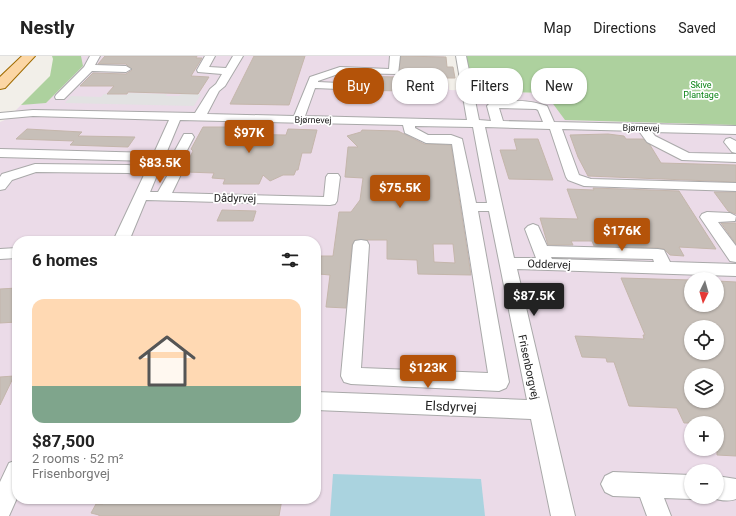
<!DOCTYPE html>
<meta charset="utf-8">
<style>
body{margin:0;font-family:Roboto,sans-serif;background:#f6f6f6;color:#222;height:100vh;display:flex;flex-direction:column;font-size:15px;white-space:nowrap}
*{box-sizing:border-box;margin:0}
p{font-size:13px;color:#767676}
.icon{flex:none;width:22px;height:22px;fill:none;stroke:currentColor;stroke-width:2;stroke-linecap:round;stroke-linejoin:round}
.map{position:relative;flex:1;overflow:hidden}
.panel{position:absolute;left:12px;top:180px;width:309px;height:268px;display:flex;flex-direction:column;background:#fff;border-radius:16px;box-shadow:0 1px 3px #0004}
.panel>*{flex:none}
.banner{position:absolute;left:333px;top:12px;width:343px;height:36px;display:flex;gap:8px}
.needle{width:26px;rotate:185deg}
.tools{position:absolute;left:684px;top:216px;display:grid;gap:8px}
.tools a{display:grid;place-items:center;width:40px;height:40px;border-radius:50%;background:#fff;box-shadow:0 1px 3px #0004;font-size:20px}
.price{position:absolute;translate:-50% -34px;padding:0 9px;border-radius:4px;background:#b45309;color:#fff;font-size:13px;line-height:26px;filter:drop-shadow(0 1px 2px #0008)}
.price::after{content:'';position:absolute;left:50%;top:24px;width:12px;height:9px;margin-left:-6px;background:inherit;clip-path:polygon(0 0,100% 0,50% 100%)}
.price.on{background:#222;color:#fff}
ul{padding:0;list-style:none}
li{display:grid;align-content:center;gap:8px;height:212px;padding:0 20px}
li+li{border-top:1px solid #e0e0e0}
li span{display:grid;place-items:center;height:124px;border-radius:12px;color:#555}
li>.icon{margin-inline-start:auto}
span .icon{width:72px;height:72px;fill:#fffc;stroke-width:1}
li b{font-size:17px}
h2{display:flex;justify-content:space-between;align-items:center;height:48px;padding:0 20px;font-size:17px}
.tag{padding:0 14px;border-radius:16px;background:#fff;box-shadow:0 1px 3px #0004;font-size:14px;line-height:36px}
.tag.on{background:#b45309;color:#fff}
header{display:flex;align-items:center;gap:24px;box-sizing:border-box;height:56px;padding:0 20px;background:#fff;border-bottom:1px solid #e0e0e0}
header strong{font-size:19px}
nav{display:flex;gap:22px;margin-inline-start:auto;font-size:14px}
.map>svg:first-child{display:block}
</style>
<header>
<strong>Nestly</strong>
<nav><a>Map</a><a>Directions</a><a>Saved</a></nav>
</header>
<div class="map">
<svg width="736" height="460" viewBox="0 0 736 460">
<rect width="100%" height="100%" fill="#f2efe9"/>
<path fill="#ebdbe8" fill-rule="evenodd" d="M81,0H444L449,34L545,37L566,64L736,69V460H0V66L7,63L21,49L46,46ZM17,185H316V443H17ZM691,223H717V249H691ZM691,271H717V297H691ZM691,319H717V345H691ZM691,367H717V393H691ZM691,415H717V441H691Z"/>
<path fill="#add19e" d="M52,0H81L83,10L46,47L21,49L50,20L53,3Z
M463,0H736V69L565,64L545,37L470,35Z"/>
<path fill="#e2e2e2" d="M128,37L167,38L166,40H179L181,38H201L194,50L65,47L71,40L101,41L104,38L127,39Z"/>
<path fill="#aad3df" d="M333,418L481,423L485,460H330Z"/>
<path fill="#c7bfb8" stroke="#c4b6ab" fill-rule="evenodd" d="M105,0H197L196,2H202L191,20L209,21L198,38L128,36L127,38H107L114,30H80L93,17L126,18L132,14L126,8H98Z
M254,0H305L289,49L230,48Z
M401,0L446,1L447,11H453L455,22H440V28H431L432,41H405V35L348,34L350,20L398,21Z
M203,71H236L233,78L286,79L288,73L317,74L311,97H302L298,114H296L294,119H283L270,125L263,119L259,128H223L225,123L212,122L214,117L186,116L189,110H187L188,105L193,95L191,93Z
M27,73L82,76L78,80L135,81L128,91L70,89L74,85L16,83Z
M362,74L398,75L424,88L451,89L471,219L418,218L417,204L387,203V184H355L352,189L346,252L326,251L330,219L319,218L321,200H333L339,156H351L360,144L363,122L345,121L348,91H358L347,80L361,76ZM433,188H453L455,207L434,206Z
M608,78L624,80L626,83H643L650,89L661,107L736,109V126L588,120L578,101L570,79Z
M514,83H538L553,124L509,123L500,94H517Z
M593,132L679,135L716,193L679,191L684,200L670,199L664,193L658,192L594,190L592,185H571L573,189H548L540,162L578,163L567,133L594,134Z
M714,136H736V158L728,155Z
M222,154L256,155L253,165H217Z
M721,167H736V188Z
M621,222L691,224V249H717V225L736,226V400L717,399V367H684L677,352L629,350L614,306H607L606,302L582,301L575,280L644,283L643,279H645ZM691,271H717V297H691ZM691,319H717V345H691Z
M17,232V266L0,267V233Z
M14,320L0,349V321Z
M105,443H282L279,460H99V459L91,457L96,448H103Z"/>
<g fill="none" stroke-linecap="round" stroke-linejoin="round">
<defs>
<path id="minor" d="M90,0H100L95,9L126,10L131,13L126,16L92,15L64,43H56L55,41L56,39L84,11Z
M205,0H215L209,11L226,12L233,0H243L225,30L219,35L207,58L294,60L310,21L340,11L389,13L390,0H400L398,18L341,17L318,25V26L339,27L344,30L339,33L315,32L305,60L467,64L456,0H466L479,64L491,65L487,50L489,48C506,43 530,44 547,50L554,66L736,70V78L652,76L655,80L689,97L736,98V106L682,104L647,86L639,75L562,73L579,119L591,123L736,127V135L584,130L568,124L566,121L550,73L485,71L514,202H536L525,173L528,170L533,168L538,170L547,190L658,193L664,194L670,206L736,208V220L517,213L575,460H551L531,363L316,354V336L527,344L489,155H478L509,326L506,332L499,335L351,328L344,326L341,320L353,189L355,185L361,184L367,185L369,189L361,312L488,317L452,88L426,87L405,77L403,69L180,64L150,136H158L175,106L172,100L184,78H192L194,81L184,100L187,106L172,137L324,141L326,121L328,118H338L340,121L337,145L335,148L330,149L146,144L129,185H113L144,119L128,117L36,116L12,124L5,133L0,134V121L2,118L35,108L128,109L147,112L150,105L0,101V93L154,97L169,64L33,60L0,63V57L33,54L195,57L210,33L216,28L222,18L198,16L197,14ZM499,52L536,53L538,54L543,66L503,65ZM415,70L473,71L487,147H476L462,83L451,79H428L415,72ZM551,201L653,203L654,206L552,203Z
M730,82L736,85V97L732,96L724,86L726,83Z
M707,156L730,157L736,160L735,165L718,166L736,190V206L730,205L700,161L702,158Z
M17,192V202L0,203V193Z
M17,404V442L9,460H0V426L9,407Z
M613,416L691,419V441H695L691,443L664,442L671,460H647L640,441L613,440L605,436L601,428L605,420Z
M717,420L736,423V443C728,446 718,444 710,441H717Z"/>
<path id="major" d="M22,0H35L5,32L0,33V21Z"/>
</defs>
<use href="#minor" stroke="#a9a9a9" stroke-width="2"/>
<use href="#major" stroke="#a06b00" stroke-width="2"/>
<use href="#minor" fill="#fff" fill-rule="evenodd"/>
<use href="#major" fill="#fcd6a4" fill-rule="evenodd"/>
</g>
<g text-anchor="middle" stroke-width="3.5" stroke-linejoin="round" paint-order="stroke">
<g font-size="9" fill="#0c8416" stroke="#fff">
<text x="701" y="32">Skive<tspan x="701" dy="10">Plantage</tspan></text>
</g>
<g font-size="9" fill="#222" stroke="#fff">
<text transform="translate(313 64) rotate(1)" y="3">Bjørnevej</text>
<text transform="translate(641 72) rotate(1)" y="3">Bjørnevej</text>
</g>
<g font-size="11" fill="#222" stroke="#fff">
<text transform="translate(235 142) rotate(1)" y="4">Dådyrvej</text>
<text transform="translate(549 208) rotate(2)" y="4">Oddervej</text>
<text transform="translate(529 311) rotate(78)" y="4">Frisenborgvej</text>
</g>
<g font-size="13" fill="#222" stroke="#fff">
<text transform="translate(451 350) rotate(2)" y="5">Elsdyrvej</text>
</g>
</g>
</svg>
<div class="tools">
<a><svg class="needle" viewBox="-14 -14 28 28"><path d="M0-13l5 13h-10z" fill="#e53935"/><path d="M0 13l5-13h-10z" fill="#767676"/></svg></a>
<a><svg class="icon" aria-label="locate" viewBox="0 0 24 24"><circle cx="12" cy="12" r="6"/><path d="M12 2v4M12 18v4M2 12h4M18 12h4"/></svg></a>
<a><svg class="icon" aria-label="layers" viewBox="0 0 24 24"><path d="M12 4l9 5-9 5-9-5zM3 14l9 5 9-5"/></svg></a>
<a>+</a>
<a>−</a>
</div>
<b class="price" style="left:249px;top:98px">$97K</b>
<b class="price" style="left:160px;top:128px">$83.5K</b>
<b class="price" style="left:400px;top:153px">$75.5K</b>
<b class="price" style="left:622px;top:196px">$176K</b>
<b class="price on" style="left:534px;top:261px">$87.5K</b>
<b class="price" style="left:428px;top:333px">$123K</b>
<div class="banner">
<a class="tag on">Buy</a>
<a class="tag">Rent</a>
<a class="tag">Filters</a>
<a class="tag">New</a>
</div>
<section class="panel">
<h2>6 homes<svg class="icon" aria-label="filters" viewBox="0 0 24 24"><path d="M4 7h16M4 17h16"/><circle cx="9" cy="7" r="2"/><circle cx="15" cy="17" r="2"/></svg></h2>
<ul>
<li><span style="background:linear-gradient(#ffd9b3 70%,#7fa58c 0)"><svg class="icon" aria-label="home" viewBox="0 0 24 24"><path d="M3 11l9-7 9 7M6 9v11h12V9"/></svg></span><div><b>$87,500</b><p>2 rooms · 52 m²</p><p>Frisenborgvej</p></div></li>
</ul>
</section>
</div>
